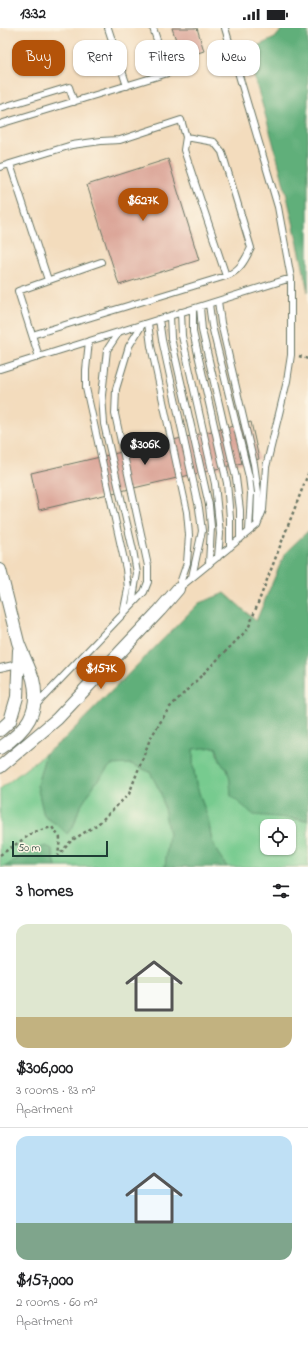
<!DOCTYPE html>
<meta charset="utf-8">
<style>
body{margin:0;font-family:"Indie Flower",sans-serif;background:#f6f6f6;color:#202124;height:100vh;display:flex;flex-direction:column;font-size:15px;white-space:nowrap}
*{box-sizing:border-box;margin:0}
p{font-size:13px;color:#757577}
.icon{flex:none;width:22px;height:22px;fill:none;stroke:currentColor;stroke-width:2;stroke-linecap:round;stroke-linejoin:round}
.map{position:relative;height:839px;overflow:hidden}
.drawer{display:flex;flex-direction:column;background:#fff;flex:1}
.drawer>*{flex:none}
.hud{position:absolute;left:12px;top:12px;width:284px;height:36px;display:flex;gap:8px}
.buttons{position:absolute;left:260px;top:791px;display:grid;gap:8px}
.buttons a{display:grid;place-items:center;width:36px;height:36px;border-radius:8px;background:#fff;box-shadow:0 1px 3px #0004;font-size:20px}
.scale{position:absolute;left:12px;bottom:10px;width:96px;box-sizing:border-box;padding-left:4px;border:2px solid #1f3d34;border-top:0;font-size:11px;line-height:14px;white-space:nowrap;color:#1f3d34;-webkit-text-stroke:3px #fcf5e5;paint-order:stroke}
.price{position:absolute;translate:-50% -34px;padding:0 9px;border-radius:14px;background:#b45309;color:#fff;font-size:13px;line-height:26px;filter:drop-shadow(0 1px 2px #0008)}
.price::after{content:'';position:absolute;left:50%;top:24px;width:12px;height:9px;margin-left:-6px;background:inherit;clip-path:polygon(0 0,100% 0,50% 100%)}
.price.selected{background:#222;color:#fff}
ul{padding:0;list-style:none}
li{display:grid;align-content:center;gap:8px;height:212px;padding:0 16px}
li+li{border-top:1px solid #e0e0e0}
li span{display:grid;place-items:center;height:124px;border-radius:12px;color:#555}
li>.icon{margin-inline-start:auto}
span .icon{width:72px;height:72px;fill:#fffc;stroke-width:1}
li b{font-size:17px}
h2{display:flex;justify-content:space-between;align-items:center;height:48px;padding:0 16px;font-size:17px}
.chip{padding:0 14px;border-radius:12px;background:#fff;box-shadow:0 1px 3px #0004;font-size:14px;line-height:36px}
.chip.selected{background:#b45309;color:#fff}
.status{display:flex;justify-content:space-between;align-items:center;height:28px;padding:0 20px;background:#fff;direction:ltr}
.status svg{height:11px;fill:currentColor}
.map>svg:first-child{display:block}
</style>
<div class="status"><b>13:32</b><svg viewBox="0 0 49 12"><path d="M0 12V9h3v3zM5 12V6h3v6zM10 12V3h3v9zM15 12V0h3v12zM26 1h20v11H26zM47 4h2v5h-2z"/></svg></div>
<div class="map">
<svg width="308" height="839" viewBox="0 0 308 839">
<rect width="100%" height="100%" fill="#fcf5e5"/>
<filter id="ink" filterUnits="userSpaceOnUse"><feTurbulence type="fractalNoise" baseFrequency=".025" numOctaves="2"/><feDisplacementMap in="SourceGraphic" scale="8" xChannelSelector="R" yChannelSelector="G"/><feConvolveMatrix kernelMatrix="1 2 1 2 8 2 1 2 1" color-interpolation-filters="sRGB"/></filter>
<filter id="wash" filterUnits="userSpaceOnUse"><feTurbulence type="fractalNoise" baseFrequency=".012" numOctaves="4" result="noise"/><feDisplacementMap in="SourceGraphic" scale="16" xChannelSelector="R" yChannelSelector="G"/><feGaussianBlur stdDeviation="0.9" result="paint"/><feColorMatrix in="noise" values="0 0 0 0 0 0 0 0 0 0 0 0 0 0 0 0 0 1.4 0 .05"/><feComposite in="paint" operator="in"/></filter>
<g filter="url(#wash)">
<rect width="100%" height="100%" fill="#f3dcbd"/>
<path fill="#77cb8f" stroke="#4b8462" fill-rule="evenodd" d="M216,719L217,726L221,735L227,740L230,752L231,768L299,792H308V839H227L217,824L212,813L208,791L196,756L193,736V720ZM267,798H289V820H267Z
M46,725L37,757L44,788L59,798L67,806L74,797L79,781L96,754L111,737L131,736L150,744L161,765L169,806L165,839H56L52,821L29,823L5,839H0V761Z"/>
<path fill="#61af7a" stroke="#407657" d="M283,0H308V264C292,182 271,102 246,23L275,10Z
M308,503V792L254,787L231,768L230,752L227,740L221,735L216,719L193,721V736L196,756L208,791L212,813L217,824L227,839H165L169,806L161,765L150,744L131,736L111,737L96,754L79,781L74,797L67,806L59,798L44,788L37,757L46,725L64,711L199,575L225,565L256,593L285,525Z
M46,818L52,821L56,839H5L29,823Z"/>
<g id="blocks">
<path fill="#dba598" d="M172,0H197L204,23L182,30Z
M168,131L199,232L119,257L87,157Z
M251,394L259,431L39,482L31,445Z"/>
</g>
</g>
<g filter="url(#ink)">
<use href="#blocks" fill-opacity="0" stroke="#697564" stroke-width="1"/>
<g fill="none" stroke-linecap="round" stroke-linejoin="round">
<defs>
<path id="lane" d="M108,0L127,58
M0,80L69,59L74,74
M0,96L168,45L153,0
M10,136L48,252
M0,139L72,117L101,113L120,112L181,92L186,109
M218,273L221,295L254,436L258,464L257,493
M209,276L212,298L249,449L251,465L249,503
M200,279L202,302L236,450L240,482V511
M193,281V304L227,455L230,490V519
M181,284L182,308L215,456L220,506L218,529
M170,288L171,310L209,477L211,499L209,536
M159,291L162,312L199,480L202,503L192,549
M148,295L151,318L187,484L189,507L187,535L178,561
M119,304L107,322L102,367L104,396L133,522L137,545L132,576
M32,307L226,248C240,243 245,232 251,220L222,124L214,114L186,109L184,122L226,248
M89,313L86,342V360L126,541L128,561L123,586
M39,329L18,263L101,234
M0,341L291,250
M178,561L257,497L263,482L266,439L287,353L291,327V250L278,179L225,0
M0,640L18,636
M36,677L144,564L148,554V538L115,386L116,361L129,318L142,297"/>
<path id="street" d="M0,542C6,566 12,590 18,614C22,626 29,638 33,651C41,683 26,703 0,720
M0,702L10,693L17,669L19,622
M0,739L57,691L160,582L178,561"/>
</defs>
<use href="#lane" stroke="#697564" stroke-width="8"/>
<use href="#street" stroke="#697564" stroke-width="14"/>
<path stroke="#697564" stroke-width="2.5" stroke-dasharray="3 3" stroke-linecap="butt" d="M299,328L308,331
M0,827L34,804L52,799L60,810L58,828L71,813L98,796L129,766L150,711L169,680L248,601L308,446"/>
<use href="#lane" stroke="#fff" stroke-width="6"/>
<use href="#street" stroke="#fff" stroke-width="12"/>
</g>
</g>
</svg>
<div class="buttons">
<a><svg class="icon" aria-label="locate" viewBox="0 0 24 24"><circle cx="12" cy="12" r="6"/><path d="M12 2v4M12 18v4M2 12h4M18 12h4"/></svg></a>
</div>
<div class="scale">50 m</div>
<b class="price" style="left:143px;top:194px">$627K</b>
<b class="price selected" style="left:145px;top:438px">$306K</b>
<b class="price" style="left:101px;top:662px">$157K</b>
<div class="hud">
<a class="chip selected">Buy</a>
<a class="chip">Rent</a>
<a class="chip">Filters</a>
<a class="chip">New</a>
</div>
</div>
<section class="drawer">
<h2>3 homes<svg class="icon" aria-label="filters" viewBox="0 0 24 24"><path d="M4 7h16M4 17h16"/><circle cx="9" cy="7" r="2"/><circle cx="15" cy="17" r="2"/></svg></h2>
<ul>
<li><span style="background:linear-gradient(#dfe7d0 75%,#c2b280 0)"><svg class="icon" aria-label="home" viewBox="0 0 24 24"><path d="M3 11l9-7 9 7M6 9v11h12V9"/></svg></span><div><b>$306,000</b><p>3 rooms · 83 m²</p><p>Apartment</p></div></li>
<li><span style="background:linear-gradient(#bfe0f5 70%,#7fa58c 0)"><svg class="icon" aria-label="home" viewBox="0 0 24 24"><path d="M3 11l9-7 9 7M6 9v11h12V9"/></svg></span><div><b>$157,000</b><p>2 rooms · 60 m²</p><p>Apartment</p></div></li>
</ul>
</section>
